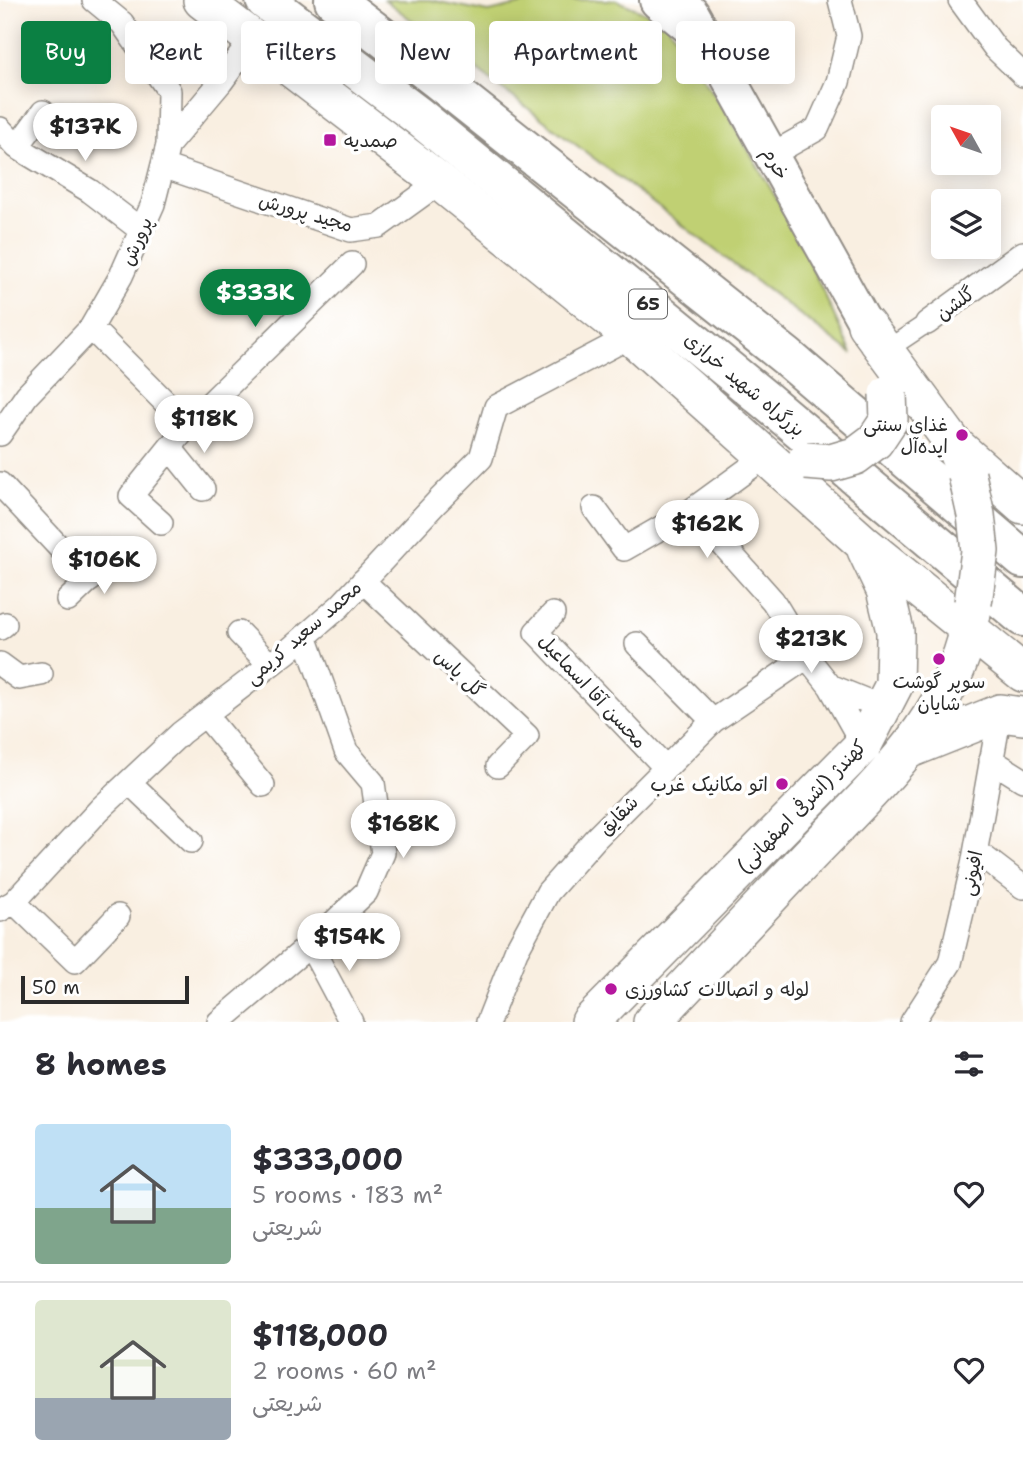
<!DOCTYPE html>
<meta charset="utf-8">
<style>
body{margin:0;font-family:"Shantell Sans","Playpen Sans Arabic",sans-serif;background:#f2f2f3;color:#2b2b33;height:100vh;display:flex;flex-direction:column;font-size:26px;white-space:nowrap}
*{box-sizing:border-box;margin:0}
p{font-size:23px;color:#7c7c81}
.icon{flex:none;width:38px;height:38px;fill:none;stroke:currentColor;stroke-width:2;stroke-linecap:round;stroke-linejoin:round}
.map{position:relative;height:1022px;overflow:hidden}
.side{display:flex;flex-direction:column;background:#fff;flex:1}
.side>*{flex:none}
.top-card{position:absolute;left:21px;top:21px;width:982px;height:63px;display:flex;gap:14px}
.needle{width:46px;rotate:310deg}
.buttons{position:absolute;left:931px;top:105px;display:grid;gap:14px}
.buttons a{display:grid;place-items:center;width:70px;height:70px;border-radius:7px;background:#fff;box-shadow:0 4px 18px #0003;font-size:35px}
.scale{position:absolute;left:21px;bottom:18px;width:168px;box-sizing:border-box;padding-left:7px;border:4px solid #2b2b2b;border-top:0;font-size:19px;line-height:24px;white-space:nowrap;color:#2b2b2b;-webkit-text-stroke:5px #fff;paint-order:stroke}
.price{position:absolute;translate:-50% -60px;padding:0 16px;border-radius:24px;background:#fff;color:#222;font-size:23px;line-height:46px;filter:drop-shadow(0 2px 4px #0008)}
.price::after{content:'';position:absolute;left:50%;top:42px;width:21px;height:16px;margin-left:-10px;background:inherit;clip-path:polygon(0 0,100% 0,50% 100%)}
.price.selected{background:#0b8043;color:#fff}
ul{padding:0;list-style:none}
li{display:flex;align-items:center;gap:21px;height:175px;padding:0 35px}
li+li{border-top:2px solid #e1e1e2}
li span{display:grid;place-items:center;flex:none;width:196px;height:140px;border-radius:7px;color:#555}
li>.icon{margin-inline-start:auto}
span .icon{width:84px;height:84px;fill:#fffc;stroke-width:1}
li b{font-size:30px}
h2{display:flex;justify-content:space-between;align-items:center;height:84px;padding:0 35px;font-size:30px}
.pill{padding:0 24px;border-radius:7px;background:#fff;box-shadow:0 4px 18px #0003;font-size:24px;line-height:63px}
.pill.selected{background:#0b8043;color:#fff}
.map>svg:first-child{display:block}
</style>
<div class="map">
<svg width="1023" height="1022" viewBox="0 0 1023 1022">
<rect width="100%" height="100%" fill="#fff"/>
<filter id="ink" filterUnits="userSpaceOnUse"><feTurbulence type="fractalNoise" baseFrequency=".0143" numOctaves="2"/><feDisplacementMap in="SourceGraphic" scale="14" xChannelSelector="R" yChannelSelector="G"/><feConvolveMatrix kernelMatrix="1 2 1 2 8 2 1 2 1" color-interpolation-filters="sRGB"/></filter>
<filter id="wash" filterUnits="userSpaceOnUse"><feTurbulence type="fractalNoise" baseFrequency=".00686" numOctaves="4" result="noise"/><feDisplacementMap in="SourceGraphic" scale="28" xChannelSelector="R" yChannelSelector="G"/><feGaussianBlur stdDeviation="1.57" result="paint"/><feColorMatrix in="noise" values="0 0 0 0 0 0 0 0 0 0 0 0 0 0 0 0 0 1.4 0 .05"/><feComposite in="paint" operator="in"/></filter>
<g filter="url(#wash)">
<rect width="100%" height="100%" fill="#f9efe1"/>
<path fill="#c0d073" stroke="#767e4f" stroke-width="2" d="M385,0H430L489,12L540,0H616L665,21L728,115L793,227L852,354Z"/>
</g>
<g filter="url(#ink)">
<g fill="none" stroke-linecap="round" stroke-linejoin="round">
<defs>
<path id="pedestrian" d="M885,351L927,323"/>
<path id="minor" d="M94,0L122,23L169,91L168,145
M960,0L995,48L1023,75
M0,129L17,147L90,191L141,230
M17,147L43,112
M771,155L817,129L838,82L849,36L840,0
M163,166L351,230L379,226L440,182
M927,323L1023,253
M91,328L188,425L131,496L161,523
M188,425L352,264
M0,434L27,395L91,328L121,276L153,204L168,145L221,82L253,38
M170,448L203,489
M766,456L692,510L773,601L807,657L830,686
M0,484L90,580
M594,508L624,549L692,510
M363,581L527,736L498,766
M68,600L110,560
M553,614L536,632L666,768
M0,628L5,624
M239,633L270,665
M637,644L713,721
M0,664L19,678L41,674
M205,715L263,785
M863,745L830,686L884,708
M991,760L1023,780
M129,782L191,841
M976,851L1023,887
M14,902L75,961L118,916
M0,910L14,902L100,809L181,733L287,652L340,606L437,502L481,458L496,407L631,336
M310,945L351,1022
M219,1022L310,945L366,892L383,853L373,783L346,751L305,636
M488,1022L516,951L548,892L596,838L713,721L807,657
M912,1022L950,963L973,865L1000,713"/>
<path id="secondary" d="M692,13L866,325"/>
<path id="primary" d="M202,0L440,182L631,336L863,543L1023,673
M866,325L953,443L967,475
M956,446L1023,505
M910,749L1000,713L1023,716
M590,1022L863,745L894,685L895,639V631L885,590L866,550
M652,1022C702,969 752,916 802,863C873,788 959,715 973,607"/>
<path id="trunk" d="M265,0L418,116L764,399L1023,617
M334,0L438,80L787,357L1023,559
M659,0L705,37"/>
</defs>
<use href="#pedestrian" stroke="#928d86" stroke-width="21"/>
<use href="#minor" stroke="#928d86" stroke-width="26"/>
<use href="#secondary" stroke="#928d86" stroke-width="37"/>
<use href="#primary" stroke="#928d86" stroke-width="40"/>
<use href="#trunk" stroke="#928d86" stroke-width="42"/>
<use href="#pedestrian" stroke="#fff" stroke-width="18"/>
<use href="#minor" stroke="#fff" stroke-width="23"/>
<use href="#secondary" stroke="#fff" stroke-width="33"/>
<use href="#primary" stroke="#fff" stroke-width="37"/>
<use href="#trunk" stroke="#fff" stroke-width="38"/>
<defs>
<path id="primary-bridge" d="M806,461L831,463L855,456L875,441L889,420L888,394
M967,475L976,515L980,551L973,603"/>
</defs>
<use href="#primary-bridge" stroke="#928d86" stroke-width="40" stroke-linecap="butt"/>
<use href="#primary-bridge" stroke="#fff" stroke-width="37"/>
</g>
</g>
<g fill="#b5179e" stroke="#fff" stroke-width="2.5">
<rect x="323" y="133" width="14" height="14" rx="3.5"/>
<circle cx="962" cy="435" r="7"/>
<circle cx="939" cy="659" r="7"/>
<circle cx="782" cy="784" r="7"/>
<circle cx="611" cy="989" r="7"/>
</g>
<g text-anchor="middle" stroke-width="7" stroke-linejoin="round" paint-order="stroke">
<rect fill="#fff" stroke="#6b6b6b" stroke-width="2" x="629" y="289.5" width="38" height="29" rx="5"/>
<g font-size="18" font-weight="bold" fill="#2b2b2b">
<text x="648" y="310">65</text>
</g>
<g font-size="19" fill="#2b2b2b" stroke="#fff" text-anchor="start">
<text x="344" y="147">صمدیه</text>
<text x="948" y="431" text-anchor="end">غذای سنتی<tspan x="948" dy="22">ایده‌آل</tspan></text>
<text x="939" y="688" text-anchor="middle">سوپر گوشت<tspan x="939" dy="22">شایان</tspan></text>
<text x="768" y="791" text-anchor="end">اتو مکانیک غرب</text>
<text x="625" y="996">لوله و اتصالات کشاورزی</text>
</g>
<g font-size="19" fill="#2b2b2b" stroke="#fff">
<text transform="translate(776 163) rotate(61)" y="7">خرم</text>
<text transform="translate(306 212) rotate(16)" y="7">مجید پرورش</text>
<text transform="translate(136 241) rotate(-66)" y="7">پرورش</text>
<text transform="translate(955 303) rotate(-36)" y="7">گلشن</text>
<text transform="translate(745 384) rotate(40)" y="7">بزرگراه شهید خرازی</text>
<text transform="translate(303 632) rotate(-41)" y="7">محمد سعید کریمی</text>
<text transform="translate(460 673) rotate(43)" y="7">گل یاس</text>
<text transform="translate(593 691) rotate(47)" y="7">محسن آقا اسماعیل</text>
<text transform="translate(801 806) rotate(-46)" y="7">کهندژ (اشرفی اصفهانی)</text>
<text transform="translate(618 815) rotate(-45)" y="7">شقایق</text>
<text transform="translate(971 873) rotate(-78)" y="7">افیونی</text>
</g>
</g>
</svg>
<div class="buttons">
<a><svg class="needle" viewBox="-14 -14 28 28"><path d="M0-13l5 13h-10z" fill="#e53935"/><path d="M0 13l5-13h-10z" fill="#7c7c81"/></svg></a>
<a><svg class="icon" aria-label="layers" viewBox="0 0 24 24"><path d="M12 4l9 5-9 5-9-5zM3 14l9 5 9-5"/></svg></a>
</div>
<div class="scale">50 m</div>
<b class="price" style="left:85px;top:163px">$137K</b>
<b class="price selected" style="left:255px;top:329px">$333K</b>
<b class="price" style="left:204px;top:455px">$118K</b>
<b class="price" style="left:707px;top:560px">$162K</b>
<b class="price" style="left:104px;top:596px">$106K</b>
<b class="price" style="left:811px;top:675px">$213K</b>
<b class="price" style="left:403px;top:860px">$168K</b>
<b class="price" style="left:349px;top:973px">$154K</b>
<div class="top-card">
<a class="pill selected">Buy</a>
<a class="pill">Rent</a>
<a class="pill">Filters</a>
<a class="pill">New</a>
<a class="pill">Apartment</a>
<a class="pill">House</a>
</div>
</div>
<section class="side">
<h2>8 homes<svg class="icon" aria-label="filters" viewBox="0 0 24 24"><path d="M4 7h16M4 17h16"/><circle cx="9" cy="7" r="2"/><circle cx="15" cy="17" r="2"/></svg></h2>
<ul>
<li><span style="background:linear-gradient(#bfe0f5 60%,#7fa58c 0)"><svg class="icon" aria-label="home" viewBox="0 0 24 24"><path d="M3 11l9-7 9 7M6 9v11h12V9"/></svg></span><div><b>$333,000</b><p>5 rooms · 183 m²</p><p>شریعتی</p></div><svg class="icon" aria-label="heart" viewBox="0 0 24 24"><path d="M12 20l-8-8c-3-5 5-10 8-4 3-6 11-1 8 4z"/></svg></li>
<li><span style="background:linear-gradient(#dfe7d0 70%,#9aa5b1 0)"><svg class="icon" aria-label="home" viewBox="0 0 24 24"><path d="M3 11l9-7 9 7M6 9v11h12V9"/></svg></span><div><b>$118,000</b><p>2 rooms · 60 m²</p><p>شریعتی</p></div><svg class="icon" aria-label="heart" viewBox="0 0 24 24"><path d="M12 20l-8-8c-3-5 5-10 8-4 3-6 11-1 8 4z"/></svg></li>
</ul>
</section>
